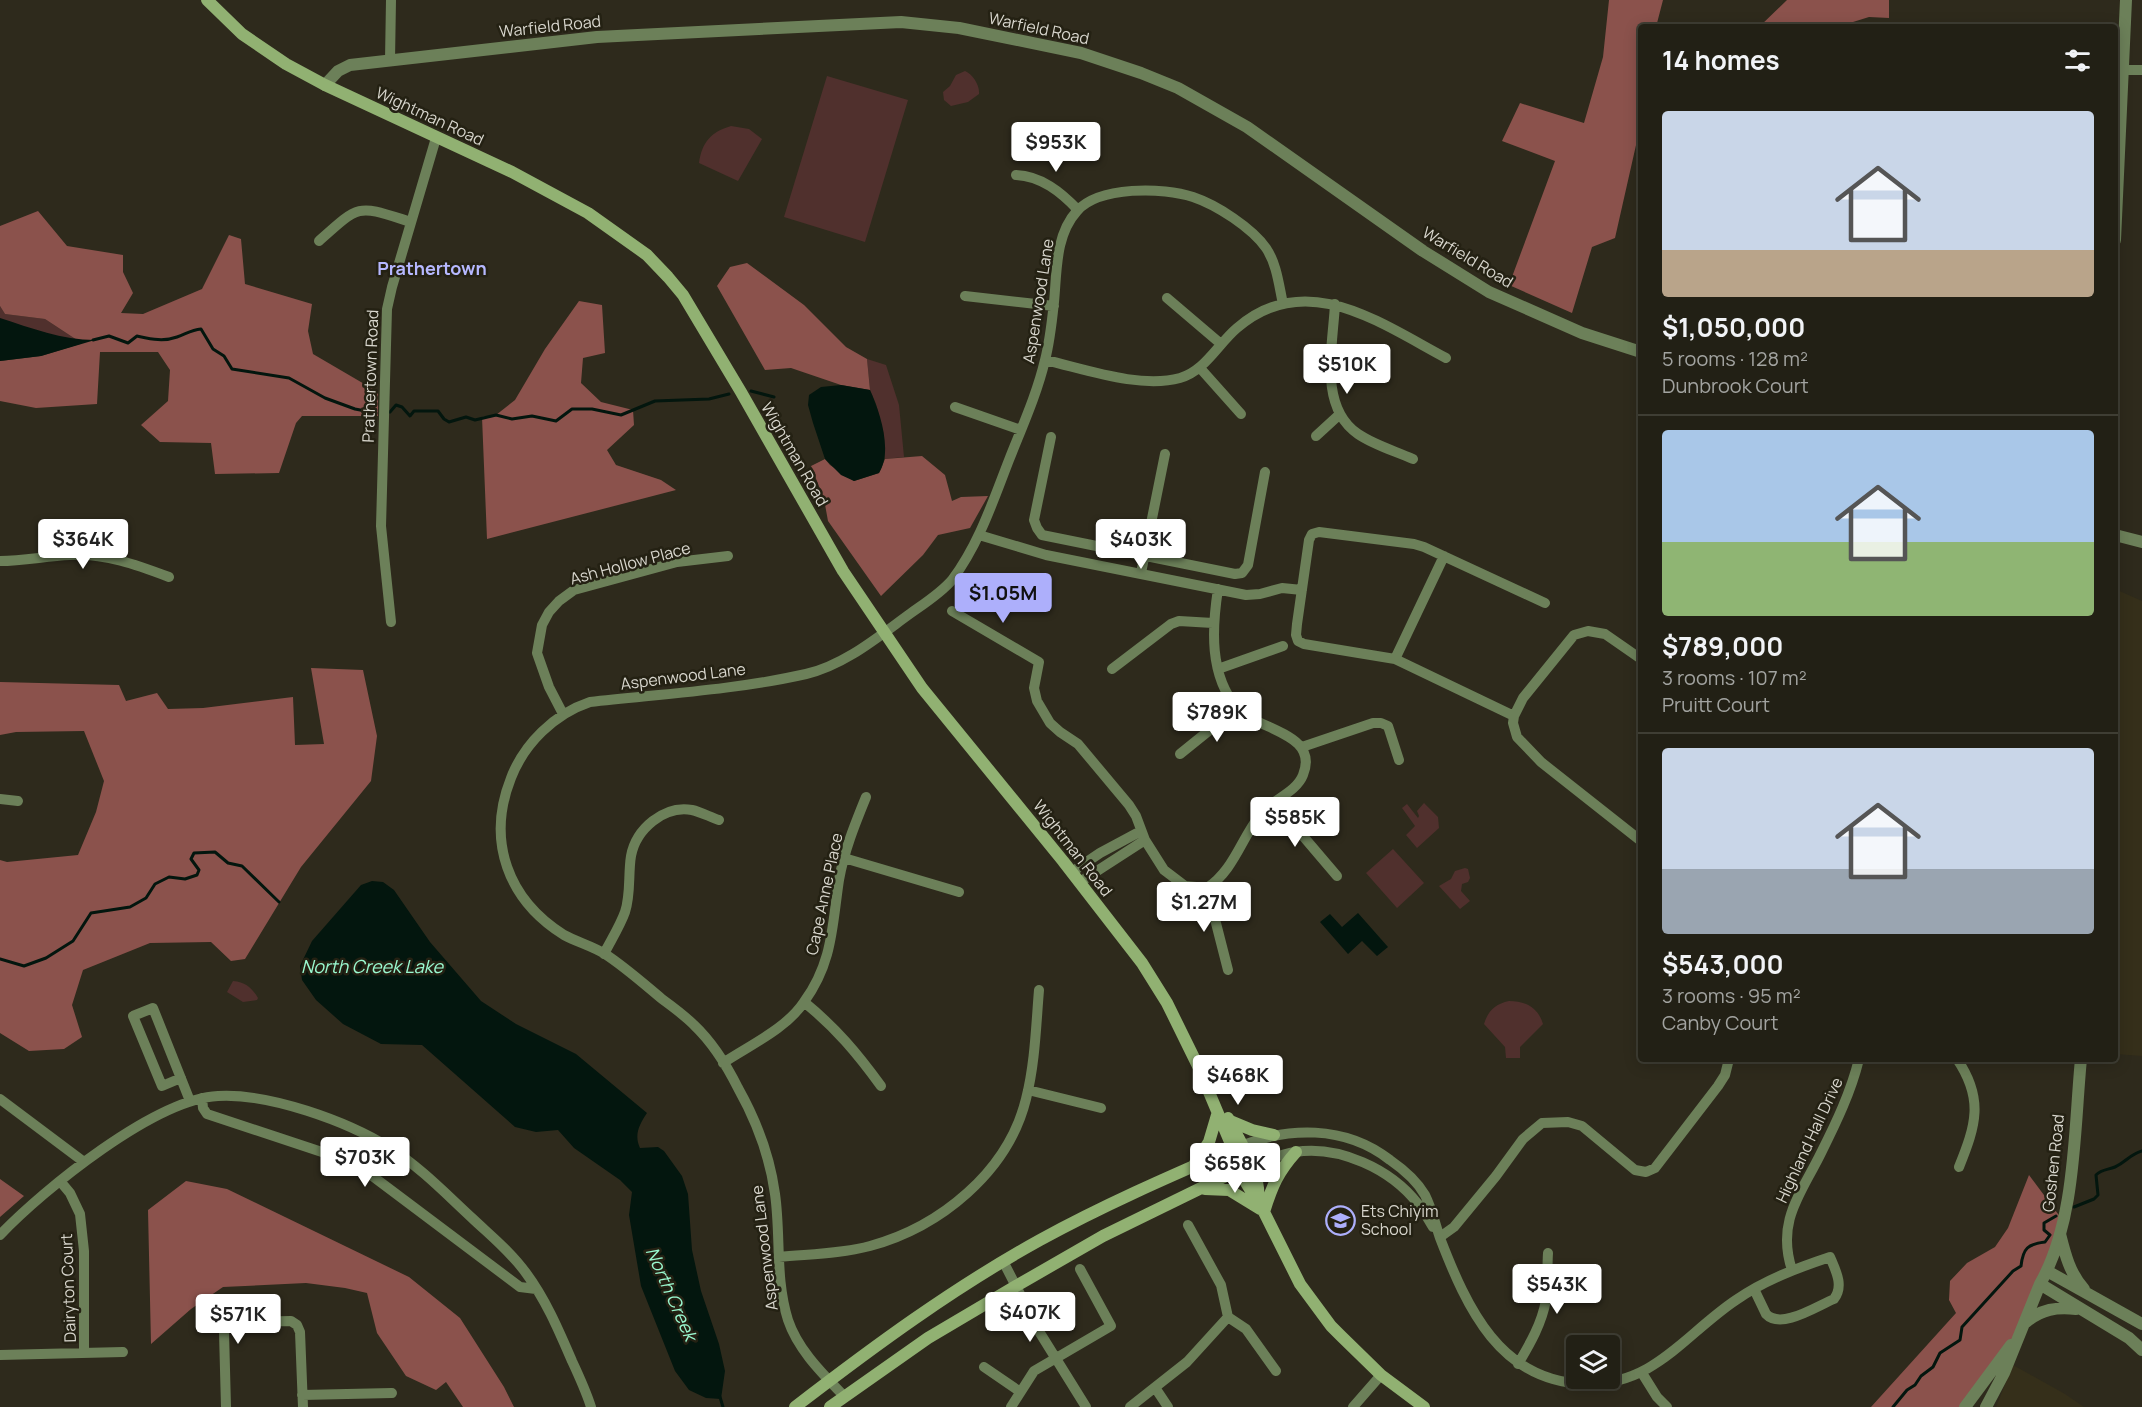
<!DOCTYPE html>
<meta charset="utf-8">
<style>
body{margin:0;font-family:Manrope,sans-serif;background:#2a281e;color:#f1f3f6;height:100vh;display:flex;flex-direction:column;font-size:22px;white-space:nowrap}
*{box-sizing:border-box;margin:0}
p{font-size:20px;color:#a2a3a0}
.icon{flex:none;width:33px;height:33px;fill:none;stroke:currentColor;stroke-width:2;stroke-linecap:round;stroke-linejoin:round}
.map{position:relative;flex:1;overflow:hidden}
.side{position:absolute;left:1638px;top:24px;width:480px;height:1038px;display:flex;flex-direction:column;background:#222015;border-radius:6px;box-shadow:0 3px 15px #0003,0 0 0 2px #3f3e34}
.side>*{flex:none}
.tools{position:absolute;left:1566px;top:1335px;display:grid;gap:12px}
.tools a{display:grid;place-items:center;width:54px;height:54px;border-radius:6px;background:#222015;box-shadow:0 3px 15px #0003,0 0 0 2px #3f3e34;font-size:30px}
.price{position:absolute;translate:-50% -51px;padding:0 14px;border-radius:6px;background:#fff;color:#222;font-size:20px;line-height:39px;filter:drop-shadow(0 2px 3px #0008)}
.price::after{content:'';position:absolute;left:50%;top:36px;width:18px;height:14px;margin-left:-9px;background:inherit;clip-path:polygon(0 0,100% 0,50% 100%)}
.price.on{background:#adaffb;color:#111}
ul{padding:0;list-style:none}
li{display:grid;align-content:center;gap:12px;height:318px;padding:0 24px}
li+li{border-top:2px solid #3f3e34}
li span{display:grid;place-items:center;height:186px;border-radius:6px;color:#555}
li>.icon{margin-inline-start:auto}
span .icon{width:108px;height:108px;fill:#fffc;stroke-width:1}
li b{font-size:26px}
h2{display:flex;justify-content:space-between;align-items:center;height:72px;padding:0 24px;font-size:26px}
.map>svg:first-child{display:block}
</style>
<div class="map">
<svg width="2142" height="1407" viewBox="0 0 2142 1407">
<rect width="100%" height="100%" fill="#2e2a1c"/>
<path fill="#352f1a" d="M2115,589L2142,601V1056L2115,1054Z
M2013,1365L2065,1394L2084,1407H1996Z"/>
<path fill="#50302d" d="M965,71C973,74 980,86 979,94L968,102L951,106L944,100L943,92L950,86L956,75Z
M827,76L908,100L865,242L784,217Z
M731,126L749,129L762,139L738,181L699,163C702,142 711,132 731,126Z
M0,306L5,314L45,319L77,340L0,361Z
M867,359L886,365L899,405L904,457L885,459L883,431L876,404L870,390Z
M1424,803L1438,817L1439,828L1417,848L1406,835L1415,826L1402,808L1407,804L1418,818L1419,816L1417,811Z
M1393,849L1424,883L1397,908L1366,873Z
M1465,868L1468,869L1470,878L1468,882L1462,884L1461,891L1470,901L1460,909L1439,886L1451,879L1455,871Z
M233,981C246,982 252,988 258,998L257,1000L243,1002L227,992Z
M1509,1001C1525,1001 1538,1007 1543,1024L1520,1047V1058H1506L1505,1047L1484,1024C1488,1011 1495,1004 1509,1001Z"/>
<path fill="#8b524c" d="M1609,0H1663L1656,27H1641V123L1615,238L1592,247L1572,313L1509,285L1555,161L1502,141L1520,103L1584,123L1603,57Z
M1787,0H1889V18L1869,17L1837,27H1759Z
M38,211L67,246L123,255V272L133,293L121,313L143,314L202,289L229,235L241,239L245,284L312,304L308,331L313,354L378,392V416H302L296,423L279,473L215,474L211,443L160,442L141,425L168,401L170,370L158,352H100L97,404L36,408L0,401V361L41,356L80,344L77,340L45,319L5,314L0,306V226Z
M747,263L804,305L846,347L867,359L870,390L841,385L791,368L765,370L717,286L730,267Z
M579,301L602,305L605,353L583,358L581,383L601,402L633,410L634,425L607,450L616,465L661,480L676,490L487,539L482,417L496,415L515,400L545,349Z
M922,456L945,475L952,501L961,497L988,496L970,528L938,535L923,555L881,596L828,521L824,499L811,466L825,459L830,465L854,481L879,473L885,459Z
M311,668L363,670L377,736L371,781L301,867L245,959L231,961L211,942L150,943L83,970L72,1005L82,1037L64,1049L29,1051L0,1033V860L7,862L78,855L96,812L104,781L84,731L16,732L0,735V682L119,685L126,701L157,693L168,709L203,708L293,697L295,745L324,744Z
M2029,1175L2064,1222L2025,1323L1965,1407H1871L1956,1313L1949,1300L1950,1281L1967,1263L1995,1247L2008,1228Z
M0,1179L24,1196L0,1217Z
M186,1181L227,1189L409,1277L460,1318L504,1387L514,1407H463L446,1382L436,1390L406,1376L377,1333L367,1293L345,1288L306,1283L223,1287L191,1309L151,1344L148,1210Z"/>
<path fill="#03160e" d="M0,318C31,328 62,340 95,340L41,356L0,361Z
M841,385L870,390C880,412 893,451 879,473L854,481L841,475L825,459L813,423L808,405L809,395L821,387Z
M372,881L383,882L394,890L430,942L481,1001L516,1024L576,1054L647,1113C639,1125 634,1135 640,1148L658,1147L664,1151L682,1176L688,1194L692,1250L701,1291L719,1344L725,1371L721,1399L706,1398L689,1390L675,1371L641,1286L629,1215L632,1192L620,1180L574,1148L558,1130L536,1132L515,1127L422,1045L381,1044L343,1024L316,1000L302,980L300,966L312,941L361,885Z
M1358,913L1388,947L1377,956L1362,941L1348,954L1320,922L1330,914L1342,927Z"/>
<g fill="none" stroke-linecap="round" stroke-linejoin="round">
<path stroke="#03160e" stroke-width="3" d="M93,340L109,336L128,343L137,336C151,339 163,342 177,337C186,334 191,330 201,329L213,349L224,356L232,369L289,378L325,398L355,409L376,413
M751,391L774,397
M386,412H390L396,405L402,407L410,416L414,411H438L444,419L449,422L466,417L475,420L496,415L512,419L532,416L556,421L572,409H592L621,415L655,401L709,399L729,394
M0,959L24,966L46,958L73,941L91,913L130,907L146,898L155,884L169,877L185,879L197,875L199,870L191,859L194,853L215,852L228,863L242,866L279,902
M2074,1207L2094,1199L2098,1195L2096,1175C2102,1169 2108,1170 2115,1167C2126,1162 2129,1155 2142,1151
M720,1397L723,1407
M1893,1407L1907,1390L1915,1385L1921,1376L1933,1367L1940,1353L1960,1340L1962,1327L2013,1271L2021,1266C2023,1248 2028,1244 2045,1242L2050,1235L2044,1230V1223L2056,1216"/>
<path stroke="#6c8059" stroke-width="10" d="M390,60L391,0
M2123,70H2142
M1016,175C1041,176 1061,192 1078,210
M319,241C361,203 357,205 411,222
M965,296L1054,306
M1167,298L1221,344
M1335,304C1333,345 1318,407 1358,434C1374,445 1395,451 1413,459
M1045,360C1085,369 1140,389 1180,378C1205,371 1218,344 1237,328C1306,268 1380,323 1446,358
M1200,368L1241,414
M955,407L1021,430
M1316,436L1340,414
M1051,437L1034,520L1037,528L1042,535L1235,574L1242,573L1248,565L1265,472
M979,535L1046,555L1246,595L1260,594L1282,588L1302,590
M0,561C24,561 46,556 70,555C105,553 137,565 169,577
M1141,573L1165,454
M952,611L1039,662L1034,688L1037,701L1050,723L1060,732L1078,744L1129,805L1136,816L1145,840L1164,870L1185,886L1207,888C1234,870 1241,839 1260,815C1271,800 1296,793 1303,775C1320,733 1257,730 1237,708C1209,675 1212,628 1218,589
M391,622L381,526L387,309L392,287L436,138
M1395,659L1444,556
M1641,659L1605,634L1588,631L1574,635L1523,698L1514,716L1513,723L1517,737L1541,762L1641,841
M1112,669L1171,624L1179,621L1213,623
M1218,669L1283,646
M563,714L549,687L537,653L542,625L549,612L559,601L574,590L677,562L728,556
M1514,716L1395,659L1304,644L1298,641L1296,635L1297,624L1309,540L1312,534L1319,532L1414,544L1424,547L1545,603
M1302,747L1373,723H1381L1388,726L1399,760
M1180,754L1237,708
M0,799L18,801
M1274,802L1337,876
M844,858L959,892
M1072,872L1100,853L1141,831
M1080,882L1145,840
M1207,888L1228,970
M604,954C611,940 620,926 625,912C631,894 628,874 631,856C636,829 664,805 692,810C701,812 710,817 719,820
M804,1002C836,1028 857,1053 881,1086
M1957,1059C1984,1099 1976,1125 1959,1167
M723,1063C750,1045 786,1029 804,1002C833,962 832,926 839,880C844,851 855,824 866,797
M181,1078L162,1086L133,1016L153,1008L190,1101
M1028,1090L1101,1108
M202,1098L203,1108L207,1114L355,1163L520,1287L536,1289
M0,1099L84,1162
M1236,1148C1287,1126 1345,1125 1390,1160C1403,1169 1417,1181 1425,1195C1432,1209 1435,1223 1440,1238C1467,1308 1500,1382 1586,1384C1655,1385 1685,1334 1736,1300C1765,1280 1797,1268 1830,1257C1836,1271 1844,1286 1834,1299C1817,1306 1781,1330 1766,1314L1754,1289
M355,1163L368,1136
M1246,1167C1262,1161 1278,1155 1295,1152C1339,1145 1391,1169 1418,1204C1424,1211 1428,1219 1433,1227
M60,1181L70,1193L80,1214L84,1251V1352
M1188,1225L1221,1285L1228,1317
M0,1235C44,1189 155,1099 218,1096C269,1093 347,1121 390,1148C420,1167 446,1194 472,1218C491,1236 511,1252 526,1273C546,1300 559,1331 572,1361C579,1376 586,1391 591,1407
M1440,1237L1454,1227L1496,1176L1523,1139L1542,1123L1568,1122L1582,1126L1635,1170L1646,1172L1655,1168L1718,1086L1725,1075L1729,1059
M779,1257C809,1254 840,1254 870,1246C940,1227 1008,1172 1026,1099C1035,1064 1036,1026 1039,990
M1003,1261L1040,1333L1086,1407
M1792,1270C1776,1221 1801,1194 1821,1153C1836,1123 1851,1092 1859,1059
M1228,1317L1246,1329L1276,1371
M0,1355L123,1352
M1518,1364C1530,1344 1542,1323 1546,1300C1548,1285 1547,1268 1548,1253
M984,1367L1019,1391
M1642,1373L1657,1397L1667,1407
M1156,1389L1168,1407
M302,1395L392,1393
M844,1396C823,1374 798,1350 788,1320C775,1279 781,1236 775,1194C770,1157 756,1120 738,1088C727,1066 712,1042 694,1025C684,1015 673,1007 662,999C644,984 625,967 605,954C592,946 577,942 564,935C508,900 486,841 511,778C524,744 554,714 590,702C661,694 735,690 806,674C845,665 879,636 911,613C925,603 941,593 952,580C979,544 993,501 1009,460C1022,427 1037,394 1045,360C1050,341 1052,321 1054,302C1057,272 1055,235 1077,211C1099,186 1163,187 1193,197C1217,205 1252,228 1266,248C1277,264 1279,286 1283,304
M226,1407L224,1332L227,1324L233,1322L291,1321L297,1325L300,1332L303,1407
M1011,1407L1034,1371L1111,1326L1080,1269
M1130,1407L1187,1362L1228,1317
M1353,1407L1381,1375"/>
<path stroke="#6c8059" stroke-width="12" d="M325,85L338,71L350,65L597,37L901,22L959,28L1081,53L1141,73L1178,88L1247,127L1423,251L1489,292L1582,333L1641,352
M2115,240L2126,0
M2115,535L2142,542
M2060,1234C2065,1254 2070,1274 2084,1289
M2047,1271L2142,1324
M2040,1284L2129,1338L2142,1350
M2026,1322C2042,1309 2056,1307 2076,1309
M1965,1407L2011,1345
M1986,1407L2004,1373L2040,1284C2076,1221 2074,1130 2081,1059"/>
<path stroke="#91b172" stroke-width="12" d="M207,0L242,34L286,64L325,85L512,172L588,213L647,255L668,277L683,295L741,392L843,571L922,688L1063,861L1142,963L1167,1003L1198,1066L1233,1149L1245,1181L1264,1212L1300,1284L1331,1326L1341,1336L1381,1375L1424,1407
M1228,1118C1240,1142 1262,1174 1258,1202
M1228,1120L1252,1130L1274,1135
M1194,1165L1209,1142L1217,1115
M1205,1189L1229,1190L1260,1209
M1264,1212C1272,1186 1278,1172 1296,1152
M795,1407C873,1347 953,1288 1040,1240C1102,1206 1168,1177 1233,1149
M830,1407L928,1338L1016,1286L1103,1236L1240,1169"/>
</g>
<defs>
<symbol id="school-ring" viewBox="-11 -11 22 22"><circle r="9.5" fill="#242113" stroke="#adaffb" stroke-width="1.5"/><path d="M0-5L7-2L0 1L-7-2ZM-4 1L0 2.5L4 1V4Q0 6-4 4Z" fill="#adaffb"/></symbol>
</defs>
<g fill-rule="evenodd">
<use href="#school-ring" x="1324" y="1204" width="33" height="33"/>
</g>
<g text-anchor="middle" stroke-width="5" stroke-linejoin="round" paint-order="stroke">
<g font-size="16" fill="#d8d6cd" stroke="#242113">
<text transform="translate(550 26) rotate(-6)" y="6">Warfield Road</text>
<text transform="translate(1039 28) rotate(12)" y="6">Warfield Road</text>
<text transform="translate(430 116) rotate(25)" y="6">Wightman Road</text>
<text transform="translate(1468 257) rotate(31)" y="6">Warfield Road</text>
<text transform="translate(1038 301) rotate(-81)" y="6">Aspenwood Lane</text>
<text transform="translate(370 376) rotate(-88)" y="6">Prathertown Road</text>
<text transform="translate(795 454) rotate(60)" y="6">Wightman Road</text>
<text transform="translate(630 563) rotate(-15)" y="6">Ash Hollow Place</text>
<text transform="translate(683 676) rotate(-7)" y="6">Aspenwood Lane</text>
<text transform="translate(1073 848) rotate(52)" y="6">Wightman Road</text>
<text transform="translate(824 894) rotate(-78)" y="6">Cape Anne Place</text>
<text transform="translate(1809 1140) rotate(-65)" y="6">Highland Hall Drive</text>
<text transform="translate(2053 1163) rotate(-84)" y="6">Goshen Road</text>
<text transform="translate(764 1248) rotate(-97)" y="6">Aspenwood Lane</text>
<text transform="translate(68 1288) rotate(-92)" y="6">Dairyton Court</text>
</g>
<g font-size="16" fill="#d8d6cd" stroke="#242113" text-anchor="start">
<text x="1361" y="1217">Ets Chiyim<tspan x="1361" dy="18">School</tspan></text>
</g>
<g font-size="18" font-weight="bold" fill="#b6b8ff" stroke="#242113">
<text x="432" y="275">Prathertown</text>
</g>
<g font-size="18" font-style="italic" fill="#9af9d0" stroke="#242113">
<text x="372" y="973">North Creek Lake</text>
<text transform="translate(671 1294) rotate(66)" y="6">North Creek</text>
</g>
</g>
</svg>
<div class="tools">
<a><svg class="icon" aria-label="layers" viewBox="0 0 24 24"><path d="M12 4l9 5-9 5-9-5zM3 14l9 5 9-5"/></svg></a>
</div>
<b class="price" style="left:1056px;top:173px">$953K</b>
<b class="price" style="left:1347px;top:395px">$510K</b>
<b class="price" style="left:83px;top:570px">$364K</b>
<b class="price" style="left:1141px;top:570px">$403K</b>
<b class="price on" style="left:1003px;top:624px">$1.05M</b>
<b class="price" style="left:1217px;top:743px">$789K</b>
<b class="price" style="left:1295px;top:848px">$585K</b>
<b class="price" style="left:1204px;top:933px">$1.27M</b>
<b class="price" style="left:1238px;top:1106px">$468K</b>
<b class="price" style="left:365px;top:1188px">$703K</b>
<b class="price" style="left:1235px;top:1194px">$658K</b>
<b class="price" style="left:1557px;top:1315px">$543K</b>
<b class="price" style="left:1030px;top:1343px">$407K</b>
<b class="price" style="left:238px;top:1345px">$571K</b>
<section class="side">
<h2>14 homes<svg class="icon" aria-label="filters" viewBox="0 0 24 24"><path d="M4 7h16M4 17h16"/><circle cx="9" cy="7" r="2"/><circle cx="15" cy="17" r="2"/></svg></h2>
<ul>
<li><span style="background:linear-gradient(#c9d6e8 75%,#b9a48a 0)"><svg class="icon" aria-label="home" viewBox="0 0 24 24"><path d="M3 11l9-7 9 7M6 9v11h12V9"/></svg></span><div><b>$1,050,000</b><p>5 rooms · 128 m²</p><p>Dunbrook Court</p></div></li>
<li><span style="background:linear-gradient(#a9c7e8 60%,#8fb573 0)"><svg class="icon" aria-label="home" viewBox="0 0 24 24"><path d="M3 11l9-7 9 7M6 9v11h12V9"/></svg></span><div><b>$789,000</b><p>3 rooms · 107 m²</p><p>Pruitt Court</p></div></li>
<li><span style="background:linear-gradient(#c9d6e8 65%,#9aa5b1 0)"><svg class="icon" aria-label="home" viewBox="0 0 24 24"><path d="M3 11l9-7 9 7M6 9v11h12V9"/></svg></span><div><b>$543,000</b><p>3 rooms · 95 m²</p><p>Canby Court</p></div></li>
</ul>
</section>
</div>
